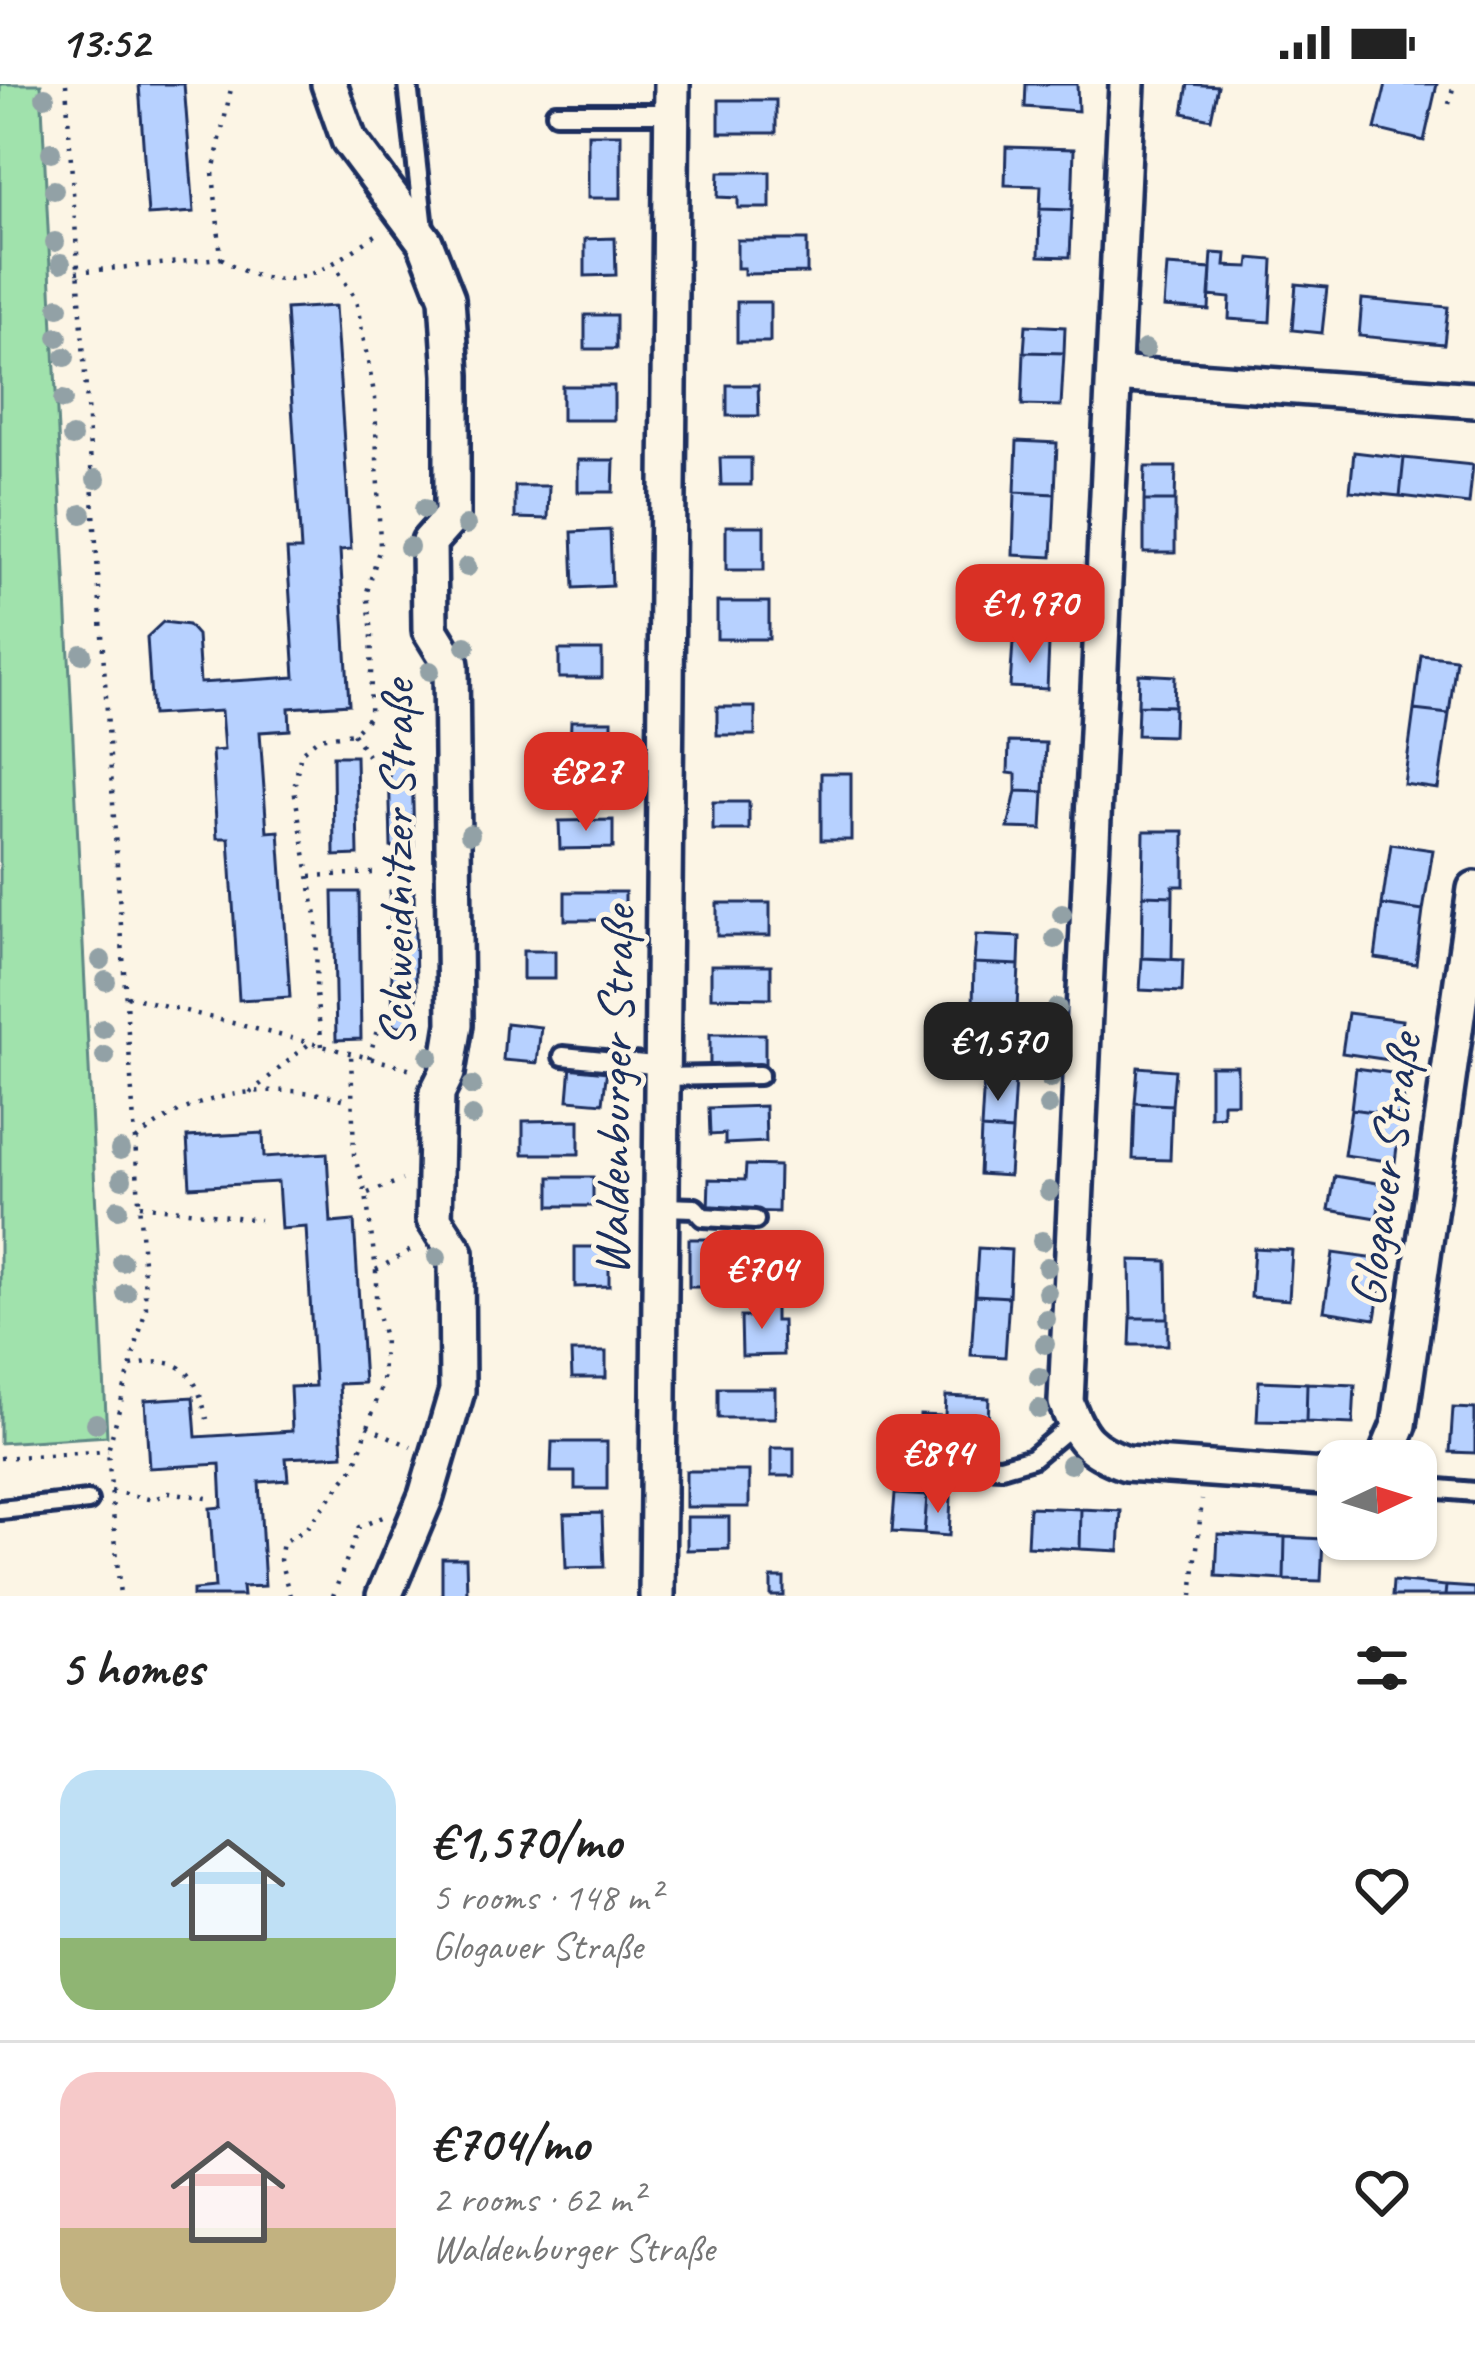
<!DOCTYPE html>
<meta charset="utf-8">
<style>
body{margin:0;font-family:Caveat,sans-serif;background:#f6f6f6;color:#222;height:100vh;display:flex;flex-direction:column;font-size:45px;white-space:nowrap}
*{box-sizing:border-box;margin:0}
p{font-size:39px;color:#767676}
.icon{flex:none;width:66px;height:66px;fill:none;stroke:currentColor;stroke-width:2;stroke-linecap:round;stroke-linejoin:round}
.map{position:relative;height:1512px;overflow:hidden}
.details{display:flex;flex-direction:column;background:#fff;flex:1}
.details>*{flex:none}
.needle{width:78px;rotate:86deg}
.controls{position:absolute;left:1317px;top:1356px;display:grid;gap:24px}
.controls a{display:grid;place-items:center;width:120px;height:120px;border-radius:24px;background:#fff;box-shadow:0 3px 9px #0004;font-size:60px}
.price{position:absolute;translate:-50% -102px;padding:0 27px;border-radius:24px;background:#d93025;color:#fff;font-size:39px;line-height:78px;filter:drop-shadow(0 3px 6px #0008)}
.price::after{content:'';position:absolute;left:50%;top:72px;width:36px;height:27px;margin-left:-18px;background:inherit;clip-path:polygon(0 0,100% 0,50% 100%)}
.price.selected{background:#222;color:#fff}
ul{padding:0;list-style:none}
li{display:flex;align-items:center;gap:36px;height:300px;padding:0 60px}
li+li{border-top:3px solid #e0e0e0}
li span{display:grid;place-items:center;flex:none;width:336px;height:240px;border-radius:36px;color:#555}
li>.icon{margin-inline-start:auto}
span .icon{width:144px;height:144px;fill:#fffc;stroke-width:1}
li b{font-size:51px}
h2{display:flex;justify-content:space-between;align-items:center;height:144px;padding:0 60px;font-size:51px}
.status{display:flex;justify-content:space-between;align-items:center;height:84px;padding:0 60px;background:#fff;direction:ltr}
.status svg{height:33px;fill:currentColor}
.map>svg:first-child{display:block}
</style>
<div class="status"><b>13:52</b><svg viewBox="0 0 49 12"><path d="M0 12V9h3v3zM5 12V6h3v6zM10 12V3h3v9zM15 12V0h3v12zM26 1h20v11H26zM47 4h2v5h-2z"/></svg></div>
<div class="map">
<svg width="1475" height="1512" viewBox="0 0 1475 1512">
<rect width="100%" height="100%" fill="#fcf5e5"/>
<filter id="ink" filterUnits="userSpaceOnUse"><feTurbulence type="fractalNoise" baseFrequency=".00833" numOctaves="2"/><feDisplacementMap in="SourceGraphic" scale="24" xChannelSelector="R" yChannelSelector="G"/><feConvolveMatrix kernelMatrix="1 2 1 2 8 2 1 2 1" color-interpolation-filters="sRGB"/></filter>
<g filter="url(#ink)">
<path fill="#a0e2ac" stroke="#5e8885" stroke-width="3" d="M0,0H41L107,1352L0,1359Z"/>
<path fill="#b7d1ff" stroke="#1b2f5e" stroke-width="3" d="M139,0H184L194,128L148,131Z
M1026,0H1077L1078,27L1025,23Z
M1188,0L1218,2L1211,35L1183,29Z
M1386,0H1437L1424,57L1375,45Z
M719,16H776V49H719Z
M588,50H621V114H588Z
M1006,63L1074,65L1072,126L1040,125L1041,102L1005,101Z
M719,88H770V124H738V114L718,113Z
M1040,125L1072,126L1070,173L1039,172Z
M615,154L616,191L585,192V155Z
M737,156H807V189L744,190V184H737Z
M1212,169L1226,170L1225,182L1249,183L1250,174L1273,176L1270,238L1229,235L1230,214L1209,212Z
M1167,182L1211,185L1209,226L1164,223Z
M1296,200L1327,203L1322,249L1292,246Z
M1362,215L1448,223L1444,260L1359,252Z
M737,218H770V258H737Z
M335,222L351,465L340,466L349,620L289,624L290,646L260,648L267,748L279,747L290,913L239,916L229,754H217L212,667L224,666L221,627L152,631L147,553L163,538L188,541L197,551L200,599L295,593L287,466H301L286,225Z
M585,231H616V265H585Z
M1026,241L1065,243L1064,269L1024,268Z
M1024,268L1064,269L1061,322L1022,321Z
M727,301H758L759,332H727Z
M562,302H614V336H562Z
M1017,357L1057,359L1055,410L1015,408Z
M1354,368L1404,374L1400,412L1350,407Z
M720,374H751V401H721Z
M1404,374L1473,381L1469,420L1400,412Z
M578,376H614L613,408H578Z
M1145,383H1176L1175,417H1144Z
M515,402H549L548,435L515,434Z
M1015,408L1055,410L1052,473L1013,471Z
M1144,417H1175V469H1144Z
M726,442H764V486H726Z
M610,446L612,502L574,504L572,448Z
M1015,507L1052,509L1049,560L1013,558Z
M717,518H769V555H717Z
M1013,558L1049,560L1047,605L1010,603Z
M559,566H602V594H559Z
M1421,571L1456,575L1449,630L1414,626Z
M1139,590L1175,592L1174,622L1138,621Z
M1138,621L1174,622L1173,652L1137,651Z
M717,623H755V651H717Z
M1414,626L1449,630L1438,705L1404,700Z
M571,637H612V665H570Z
M1009,658L1046,659L1044,708L1016,707V690L1008,689Z
M333,672H356L358,771L334,772Z
M412,676L414,763H391L389,677Z
M821,689H851V756H821Z
M1016,707L1044,708L1042,745L1008,744Z
M713,718H749V746H713Z
M613,736V764L560,765L559,737Z
M1144,747H1184V802H1173V812L1143,811Z
M1391,760L1433,766L1423,827L1382,821Z
M390,807H414L417,942H393Z
M333,808H359L361,955L336,956Z
M565,808H625V836H565Z
M1143,811L1173,812L1172,875L1142,874Z
M717,819H770V852H717Z
M1382,821L1423,827L1416,880L1375,874Z
M976,851L1020,853L1019,881L974,879Z
M523,867H555V895H523Z
M1142,874L1183,876L1182,908L1140,906Z
M974,879L1019,881L1017,925L973,923Z
M711,881H771V914L711,913Z
M1348,929L1402,936L1396,977L1342,969Z
M506,939L541,943L537,979L503,976Z
M710,950H765V982H710Z
M571,981L607,984L603,1019L568,1016Z
M1210,982H1237V1019H1223V1032L1210,1033Z
M1138,983L1175,986L1172,1021L1135,1019Z
M1356,984L1406,991L1401,1032L1351,1025Z
M984,994L1015,995L1012,1047L981,1045Z
M1135,1019L1172,1021L1170,1076L1133,1075Z
M765,1022L766,1058L725,1060V1050L710,1051L709,1024Z
M1351,1025L1401,1032L1395,1078L1344,1071Z
M579,1036V1070H523V1037Z
M981,1045L1012,1047L1009,1092L979,1090Z
M263,1049L264,1073L327,1069L331,1139L354,1137L364,1299L339,1300L343,1371L286,1374L288,1396L259,1398L265,1502L242,1503L243,1512H193V1506L215,1504L210,1424L222,1423L220,1380L149,1384L145,1316L193,1313L196,1353L292,1347L290,1303L315,1302L306,1143L281,1145L278,1098L190,1103L187,1053Z
M746,1081L779,1082L778,1128L708,1126L709,1095L745,1096Z
M1335,1092L1383,1100L1377,1134L1329,1126Z
M550,1093H593V1122H550Z
M689,1155H713V1175H733L734,1203H689Z
M575,1163H609V1202L575,1203Z
M978,1164L1011,1166L1009,1213L975,1211Z
M1254,1164L1292,1166L1289,1216L1251,1213Z
M1333,1169L1384,1176L1375,1235L1324,1227Z
M1130,1176L1167,1177L1168,1234H1131Z
M975,1211L1009,1213L1005,1273L971,1271Z
M752,1219H775V1237H782L783,1271L742,1272L741,1233H752Z
M1131,1234H1168V1261H1130Z
M571,1268H606V1294H572Z
M1259,1297L1307,1299L1306,1338L1257,1337Z
M1307,1299L1355,1301L1353,1340L1306,1338Z
M718,1304H775V1334H718Z
M946,1312L989,1314L987,1363L919,1361L920,1331L945,1332Z
M1453,1324L1475,1325V1369L1450,1368Z
M552,1358H607V1405H575V1388H551Z
M771,1364H794V1392H771Z
M686,1387H749V1423H686Z
M895,1410L927,1412L924,1450L892,1448Z
M927,1412L951,1413L949,1452L924,1450Z
M1029,1423L1081,1425L1080,1465L1027,1462Z
M1081,1425L1121,1427L1119,1467L1080,1465Z
M602,1429L604,1483L566,1484L564,1430Z
M687,1433H729V1465L687,1466Z
M1218,1450L1285,1453L1284,1496L1216,1492Z
M1285,1453L1323,1455L1321,1497L1284,1496Z
M442,1474H466L467,1512H442Z
M771,1494H784V1512H771Z
M1393,1497L1446,1502L1445,1512H1392Z
M1446,1502L1475,1504V1512H1445Z"/>
<g fill="none" stroke-linecap="round" stroke-linejoin="round">
<defs>
<path id="lane" d="M408,0L424,145
M556,29H672
M563,972L664,982
M664,993L759,991
M663,1123L695,1124L703,1133L755,1136
M893,1378L1001,1383L1032,1374L1074,1339
M1416,1403L1475,1408
M0,1426L88,1417"/>
<path id="street" d="M329,0L349,56L425,158L447,214L452,291V432L429,458L430,546L451,580L455,940L447,989L437,1009L434,1135L456,1169L457,1307L426,1412L384,1512
M1127,0L1066,1318C1080,1355 1089,1366 1126,1379L1338,1394
M1114,290L1475,316
M1384,1377L1399,1341L1475,805
M657,1512L672,0"/>
</defs>
<use href="#lane" stroke="#1b2f5e" stroke-width="26"/>
<use href="#street" stroke="#1b2f5e" stroke-width="42"/>
<path stroke="#1b2f5e" stroke-width="4.5" stroke-dasharray="3 9" stroke-linecap="butt" d="M66,0L146,1224L108,1367L120,1512
M1449,20L1454,0
M221,174C286,218 324,187 380,148
M76,188L221,174L213,88L232,0
M353,649L375,682
M310,792L375,789
M127,912L412,985
M322,962L316,910L317,838L294,705L301,668L319,654L353,649L370,632L372,549L367,508L380,463L375,314L356,216L334,180
M369,974L377,946
M250,1009L310,959
M136,1056C193,1006 278,996 350,1017
M368,1109L402,1096
M140,1121L260,1136
M376,1186L411,1166
M131,1282C183,1270 195,1287 207,1335
M367,1342L411,1363
M0,1374L108,1367
M111,1407L153,1416L169,1408L207,1414
M290,1512L280,1476L283,1458L305,1446L355,1382L382,1300L384,1254L376,1223V1186L366,1110L354,1071L351,969
M333,1512L359,1443L383,1433
M1192,1512L1202,1416"/>
<use href="#lane" stroke="#fcf5e5" stroke-width="16"/>
<use href="#street" stroke="#fcf5e5" stroke-width="33"/>
</g>
<g fill="#92a1a6">
<circle cx="45" cy="13" r="10"/>
<circle cx="51" cy="68" r="10"/>
<circle cx="54" cy="106" r="10"/>
<circle cx="55" cy="158" r="10"/>
<circle cx="61" cy="179" r="10"/>
<circle cx="59" cy="223" r="10"/>
<circle cx="58" cy="253" r="10"/>
<circle cx="1145" cy="265" r="10"/>
<circle cx="65" cy="273" r="10"/>
<circle cx="63" cy="316" r="10"/>
<circle cx="72" cy="353" r="10"/>
<circle cx="96" cy="395" r="10"/>
<circle cx="424" cy="425" r="10"/>
<circle cx="82" cy="430" r="10"/>
<circle cx="466" cy="441" r="10"/>
<circle cx="409" cy="463" r="10"/>
<circle cx="467" cy="483" r="10"/>
<circle cx="466" cy="562" r="10"/>
<circle cx="82" cy="570" r="10"/>
<circle cx="430" cy="587" r="10"/>
<circle cx="470" cy="750" r="10"/>
<circle cx="1062" cy="830" r="10"/>
<circle cx="1055" cy="855" r="10"/>
<circle cx="101" cy="876" r="10"/>
<circle cx="106" cy="897" r="10"/>
<circle cx="1057" cy="924" r="10"/>
<circle cx="103" cy="945" r="10"/>
<circle cx="105" cy="972" r="10"/>
<circle cx="429" cy="972" r="10"/>
<circle cx="1050" cy="995" r="10"/>
<circle cx="472" cy="1002" r="10"/>
<circle cx="1048" cy="1022" r="10"/>
<circle cx="472" cy="1032" r="10"/>
<circle cx="120" cy="1066" r="10"/>
<circle cx="122" cy="1095" r="10"/>
<circle cx="1049" cy="1107" r="10"/>
<circle cx="118" cy="1125" r="10"/>
<circle cx="1042" cy="1157" r="10"/>
<circle cx="437" cy="1173" r="10"/>
<circle cx="122" cy="1178" r="10"/>
<circle cx="1047" cy="1183" r="10"/>
<circle cx="1047" cy="1208" r="10"/>
<circle cx="126" cy="1209" r="10"/>
<circle cx="1046" cy="1235" r="10"/>
<circle cx="1045" cy="1260" r="10"/>
<circle cx="1039" cy="1293" r="10"/>
<circle cx="1039" cy="1325" r="10"/>
<circle cx="96" cy="1339" r="10"/>
<circle cx="1070" cy="1380" r="10"/>
</g>
</g>
<g text-anchor="middle" stroke-width="10" stroke-linejoin="round" paint-order="stroke">
<g font-size="51" fill="#1b2f5e" stroke="#fcf5e5">
<text transform="translate(395 780) rotate(-90)" y="18">Schweidnitzer Straße</text>
<text transform="translate(613 1007) rotate(-89)" y="18">Waldenburger Straße</text>
<text transform="translate(1384 1086) rotate(-82)" y="18">Glogauer Straße</text>
</g>
</g>
</svg>
<div class="controls">
<a><svg class="needle" viewBox="-14 -14 28 28"><path d="M0-13l5 13h-10z" fill="#e53935"/><path d="M0 13l5-13h-10z" fill="#767676"/></svg></a>
</div>
<b class="price" style="left:1030px;top:582px">€1,970</b>
<b class="price" style="left:586px;top:750px">€827</b>
<b class="price selected" style="left:998px;top:1020px">€1,570</b>
<b class="price" style="left:762px;top:1248px">€704</b>
<b class="price" style="left:938px;top:1432px">€894</b>
</div>
<section class="details">
<h2>5 homes<svg class="icon" aria-label="filters" viewBox="0 0 24 24"><path d="M4 7h16M4 17h16"/><circle cx="9" cy="7" r="2"/><circle cx="15" cy="17" r="2"/></svg></h2>
<ul>
<li><span style="background:linear-gradient(#bfe0f5 70%,#8fb573 0)"><svg class="icon" aria-label="home" viewBox="0 0 24 24"><path d="M3 11l9-7 9 7M6 9v11h12V9"/></svg></span><div><b>€1,570/mo</b><p>5 rooms · 148 m²</p><p>Glogauer Straße</p></div><svg class="icon" aria-label="heart" viewBox="0 0 24 24"><path d="M12 20l-8-8c-3-5 5-10 8-4 3-6 11-1 8 4z"/></svg></li>
<li><span style="background:linear-gradient(#f6c9c9 65%,#c2b280 0)"><svg class="icon" aria-label="home" viewBox="0 0 24 24"><path d="M3 11l9-7 9 7M6 9v11h12V9"/></svg></span><div><b>€704/mo</b><p>2 rooms · 62 m²</p><p>Waldenburger Straße</p></div><svg class="icon" aria-label="heart" viewBox="0 0 24 24"><path d="M12 20l-8-8c-3-5 5-10 8-4 3-6 11-1 8 4z"/></svg></li>
</ul>
</section>
